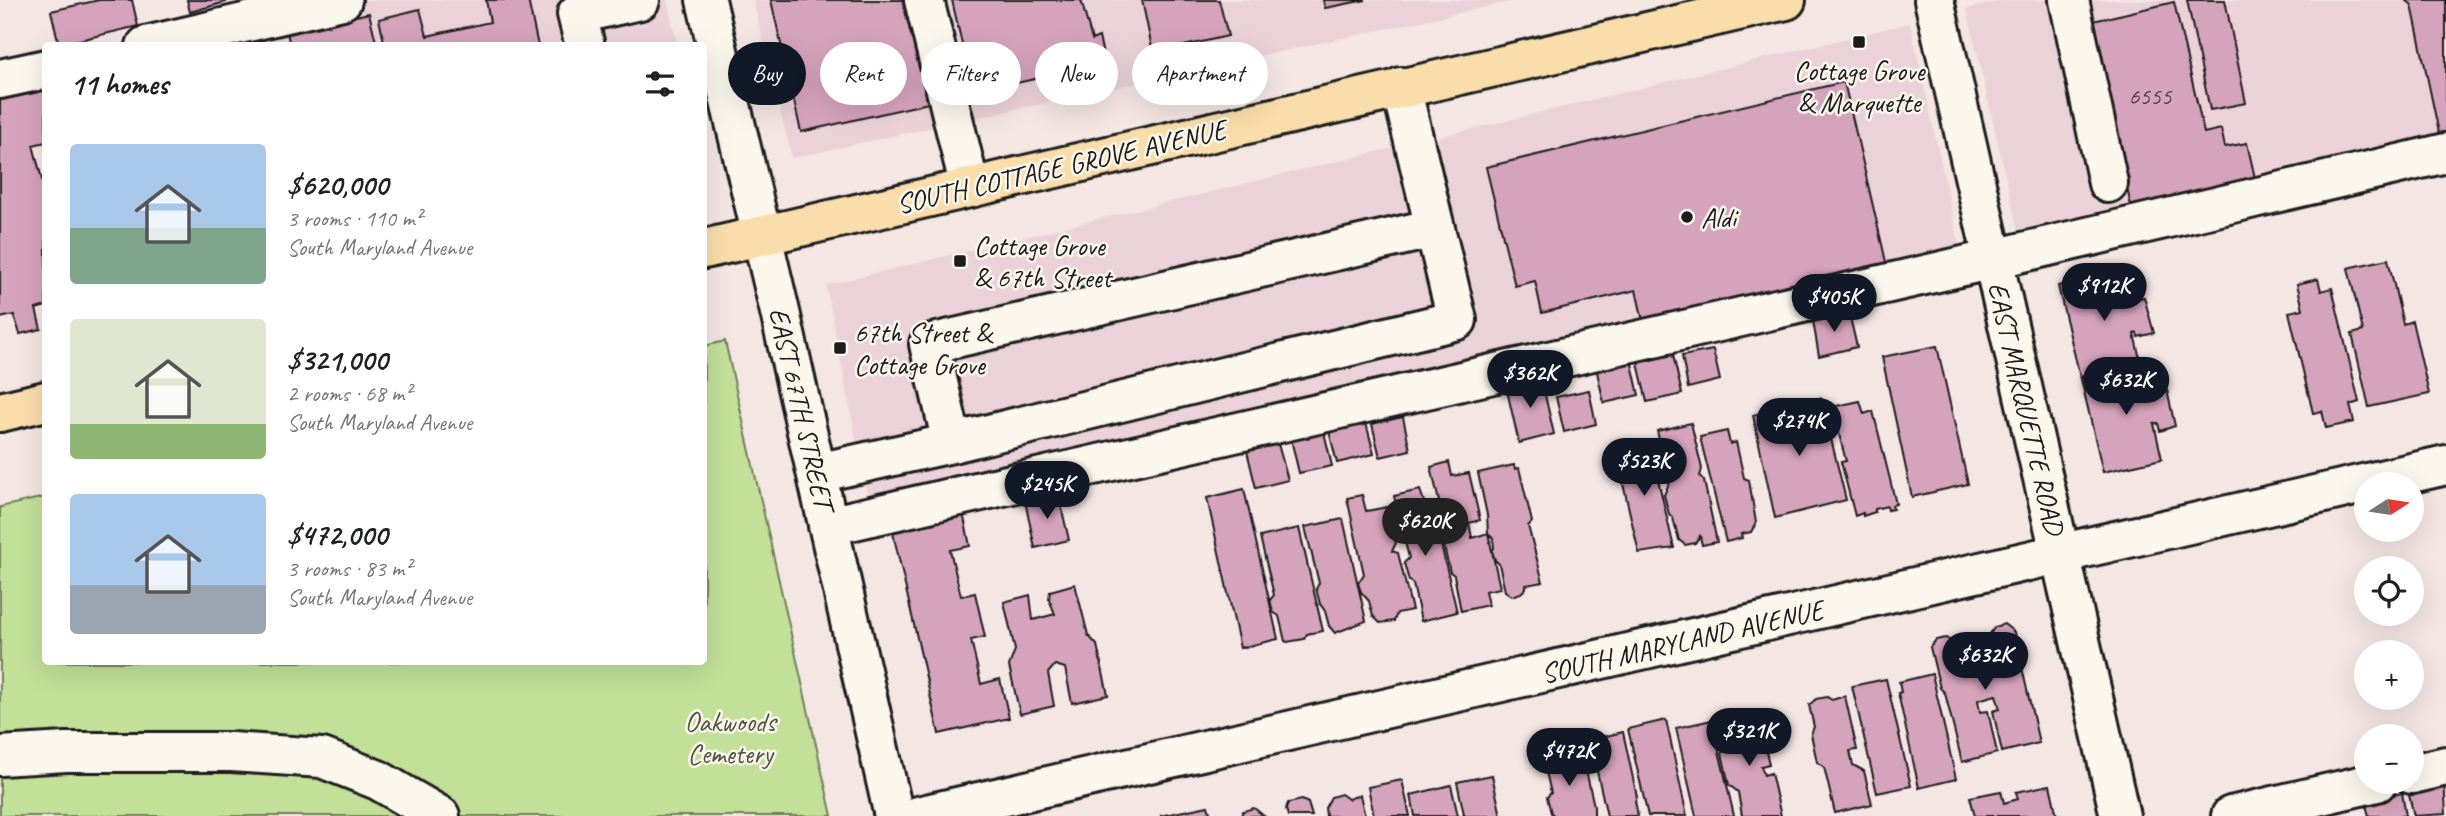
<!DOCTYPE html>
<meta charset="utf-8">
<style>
body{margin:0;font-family:Caveat,sans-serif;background:#f6f6f6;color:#202124;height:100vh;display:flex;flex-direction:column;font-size:26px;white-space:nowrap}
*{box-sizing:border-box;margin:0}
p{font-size:23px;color:#757577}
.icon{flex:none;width:38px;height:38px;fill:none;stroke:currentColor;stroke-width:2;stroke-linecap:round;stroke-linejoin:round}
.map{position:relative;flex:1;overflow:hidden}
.drawer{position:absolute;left:42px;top:42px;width:665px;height:623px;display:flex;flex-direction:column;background:#fff;border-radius:7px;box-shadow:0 7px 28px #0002}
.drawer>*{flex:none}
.banner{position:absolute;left:728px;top:42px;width:665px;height:63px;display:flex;gap:14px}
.needle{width:46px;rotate:78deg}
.buttons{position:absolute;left:2354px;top:472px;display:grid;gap:14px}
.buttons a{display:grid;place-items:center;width:70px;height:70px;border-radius:50%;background:#fff;box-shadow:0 7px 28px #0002;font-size:35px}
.price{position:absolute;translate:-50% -60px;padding:0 16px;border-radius:24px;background:#111827;color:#fff;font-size:23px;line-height:46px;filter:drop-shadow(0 2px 4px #0008)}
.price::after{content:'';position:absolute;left:50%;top:42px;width:21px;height:16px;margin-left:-10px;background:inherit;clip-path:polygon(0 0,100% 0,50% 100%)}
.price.selected{background:#222;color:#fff}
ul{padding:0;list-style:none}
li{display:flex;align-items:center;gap:21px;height:175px;padding:0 28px}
li span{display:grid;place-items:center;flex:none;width:196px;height:140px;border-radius:7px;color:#555}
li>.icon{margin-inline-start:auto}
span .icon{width:84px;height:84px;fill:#fffc;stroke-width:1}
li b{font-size:30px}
h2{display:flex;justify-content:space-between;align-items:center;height:84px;padding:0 28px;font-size:30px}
.chip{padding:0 24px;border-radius:32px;background:#fff;box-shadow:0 7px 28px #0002;font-size:24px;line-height:63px}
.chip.selected{background:#111827;color:#fff}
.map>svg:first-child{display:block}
</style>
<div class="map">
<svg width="2446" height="816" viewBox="0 0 2446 816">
<rect width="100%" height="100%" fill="#f4e6e3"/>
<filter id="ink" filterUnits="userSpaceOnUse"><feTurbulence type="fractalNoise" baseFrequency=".0143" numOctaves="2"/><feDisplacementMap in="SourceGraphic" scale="14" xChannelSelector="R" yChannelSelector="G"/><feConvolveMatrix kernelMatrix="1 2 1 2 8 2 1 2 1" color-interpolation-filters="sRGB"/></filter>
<g filter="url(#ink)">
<path fill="#ebd2d8" d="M342,0H667L677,45L146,46Z
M753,0H1518L792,158Z
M2005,0H2446V153L2023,252L1967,9Z
M1910,23L1964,266L871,516L826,285Z"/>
<path fill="#c2e098" stroke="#6f7e5a" stroke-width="2" d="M725,341L832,816H0V507L45,497L46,662H704V346Z"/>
<path fill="#d6a3bd" stroke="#1c1c1c" stroke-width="2" d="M99,0H132L138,26L59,45L51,11Z
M187,0H225L226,2L190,12Z
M486,0H528L538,46H385L379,19L420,9L427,36L490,22Z
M771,0H909L933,102L801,132Z
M952,0H1081L1092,40L1099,37L1105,63L973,93Z
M1142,0H1219L1228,36L1153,53Z
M1323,0H1366L1325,8Z
M2187,0H2225L2246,103L2210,110Z
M2406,0H2446V132L2439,133L2412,5Z
M2174,2L2204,133L2221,129L2225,147L2247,143L2255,178L2217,186L2218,190L2132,210L2089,22Z
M369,13L377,46H290L287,32Z
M1844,82L1887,266L1644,325L1636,290L1542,313L1535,281L1515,286L1486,167Z
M46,85V142L33,145L46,195V306L36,309L41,329L20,334L14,315L0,318V96Z
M2388,259L2403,324L2412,321L2429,394L2369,407L2352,334L2363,331L2348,268Z
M2120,271L2127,300L2144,297L2154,333L2138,337L2137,333L2134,334L2141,363L2080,377L2058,286Z
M2318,279L2321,291L2332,288L2359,402L2350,405L2354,422L2326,428L2322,411L2313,413L2289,312L2303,309L2297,284Z
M1849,313L1857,347L1819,356L1813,321Z
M1937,346L1968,484L1912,497L1882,357Z
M1713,350L1720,380L1688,388L1682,356Z
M1630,355L1639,395L1604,403L1595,363Z
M1673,355L1682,394L1647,402L1638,363Z
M2144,364L2151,395L2167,390L2175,426L2160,431L2158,423L2154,424L2162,459L2103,472L2081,379Z
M1541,378L1554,434L1519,443L1506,386Z
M1589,390L1596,424L1564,432L1556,397Z
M1821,398L1846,500L1775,518L1753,415Z
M1860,401L1864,414L1873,411L1896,504L1892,505L1893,509L1888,510L1887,506L1875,509V512L1863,516V513L1855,516L1841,462L1846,461L1832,407Z
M1403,417L1410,450L1380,457L1372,424Z
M1366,423L1374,454L1337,463L1329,431Z
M1691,423L1702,469L1700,476L1704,481L1717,542L1702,545L1700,536L1695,543L1685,545L1679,540L1673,518L1669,514L1664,495L1669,483L1657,431Z
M1727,431L1730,444L1736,442L1744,478L1749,480L1756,523L1751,532L1741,534L1742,538L1726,542L1700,437Z
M1324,432L1332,466L1299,473L1291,439Z
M1649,441L1674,548L1639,553L1615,449Z
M1278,444L1288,480L1256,488L1247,451Z
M1449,462L1452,476L1469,473L1480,520L1469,523L1472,538L1488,533L1500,588L1485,591L1488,605L1461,611L1454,575L1450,572L1443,543L1447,536L1431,467Z
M1514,465L1515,469L1519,468L1532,522L1528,526L1543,582L1526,585V588L1521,593L1512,596L1505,591L1499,564L1495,560L1492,551L1494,548L1493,538L1488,534L1487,515L1478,473Z
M1244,489L1278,639L1240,648L1207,498Z
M1420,490L1429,516L1434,515L1457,612L1421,621L1413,584L1409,581L1404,563L1409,558L1394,496Z
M1058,493L1069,540L1035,548L1025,501Z
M1362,495L1366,511L1388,507L1396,543L1392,551L1398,553L1412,610L1397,613L1394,621L1380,623L1373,616L1369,601L1361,592L1358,583L1364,574L1347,498Z
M962,508L970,546L950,550L961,596L975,593L985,637L971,640L981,684L1000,679L1009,718L939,734L891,524Z
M1343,519L1366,621L1335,633L1329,626L1325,611L1320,604L1316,589L1319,583L1305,527Z
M1299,528L1323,631L1307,634L1304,639L1287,642L1285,641L1279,616L1273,612L1270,600L1274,595L1260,537Z
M1075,584L1088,635L1097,645L1108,695L1072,703L1065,668L1055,665L1048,673L1054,706L1020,714L1009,666L1015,650L1004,602L1030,595L1033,620L1055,614L1049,599L1050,591Z
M2004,624L2014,632L2039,743L2002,752L1993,711L2000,709L1996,695L1978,700L1980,712L1988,711L1997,753L1962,762L1945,693L1940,688L1930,647L1936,640L1946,638L1953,643L1989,635L1995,627Z
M1932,674L1956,779L1919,788L1898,693L1901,692L1899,682Z
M1886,679L1911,786L1877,793L1852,686Z
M1845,696L1857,750L1850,751L1853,765L1864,771L1872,804L1835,813L1824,767L1817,762L1811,734L1814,727L1809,705L1816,699L1827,697L1832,700Z
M1742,716L1747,721L1758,719L1769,764L1761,766L1764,775L1771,773L1781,816H1742L1738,792L1729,785L1722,753L1727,747L1723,726L1730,719Z
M1666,720L1687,816H1648L1628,729Z
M1712,720L1734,816H1696L1676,728Z
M1623,732L1637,797L1635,801L1638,816H1607L1590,740Z
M1563,755L1569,760L1583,757L1594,806V816H1555L1551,813L1547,797L1551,793L1545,768L1554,757Z
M1492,775L1501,816H1463L1464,814L1457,782Z
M2444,779L2446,814L2414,816L2407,787Z
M1402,780L1410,816H1374L1368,787Z
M1451,785L1458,816H1415L1411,795Z
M2050,785L2057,816H1975L1970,797L2001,791L2004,803L2018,799L2016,792Z
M2402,793L2406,816H2369L2365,801Z
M1341,794L1348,799L1360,795L1365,816H1326L1325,808L1331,797Z
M1302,800L1308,803L1312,816H1288L1286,809L1288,803Z
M1208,806L1211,816H1160Z
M1254,808L1264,816H1241L1243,811Z"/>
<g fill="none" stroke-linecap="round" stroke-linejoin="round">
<defs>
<path id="minor" d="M706,0L780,312L894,816
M924,0L970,188
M1934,0L2120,816
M2069,0L2108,183
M146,46L342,0
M585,46L577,14L640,0
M0,79L46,69
M952,443L929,344L1435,228
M817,473L952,443L1457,320L1401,87
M828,526L1942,271L2446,153
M0,756L66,752H231L322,758L378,780L440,816
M2412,774L2446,766
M918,816L2446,465
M2231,816L2377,782"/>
<path id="major" d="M704,249L1786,0
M0,412L46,401"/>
</defs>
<use href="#minor" stroke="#1c1c1c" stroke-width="44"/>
<use href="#major" stroke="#1c1c1c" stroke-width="44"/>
<use href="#minor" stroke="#fbf7ec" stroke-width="38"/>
<use href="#major" stroke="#f9deab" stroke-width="38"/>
</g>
</g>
<g fill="#1c1c1c" stroke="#fbf7ec" stroke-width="2.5">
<rect x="1852" y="35" width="14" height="14" rx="3.5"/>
<circle cx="1687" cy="217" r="7"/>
<rect x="953" y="254" width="14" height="14" rx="3.5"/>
<rect x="833" y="341" width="14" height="14" rx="3.5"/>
</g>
<g text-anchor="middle" stroke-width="5" stroke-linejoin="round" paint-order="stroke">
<g font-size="24" fill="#4a3e44">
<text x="2150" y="104">6555</text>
</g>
<g font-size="28" fill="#1c1c1c" stroke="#fbf7ec" text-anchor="start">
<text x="1859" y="80" text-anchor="middle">Cottage Grove<tspan x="1859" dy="32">&amp; Marquette</tspan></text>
<text x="1701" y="227">Aldi</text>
<text x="974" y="255">Cottage Grove<tspan x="974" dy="32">&amp; 67th Street</tspan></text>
<text x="854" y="342">67th Street &amp;<tspan x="854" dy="32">Cottage Grove</tspan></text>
</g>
<g font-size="28" fill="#1c1c1c" stroke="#fbf7ec">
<text transform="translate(1061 166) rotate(-13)" y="10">SOUTH COTTAGE GROVE AVENUE</text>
<text transform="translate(802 408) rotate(77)" y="10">EAST 67TH STREET</text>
<text transform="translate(2027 408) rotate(77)" y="10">EAST MARQUETTE ROAD</text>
<text transform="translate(1682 641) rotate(-13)" y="10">SOUTH MARYLAND AVENUE</text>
</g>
<g font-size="28" fill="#4e5741" stroke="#fbf7ec">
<text x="730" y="731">Oakwoods<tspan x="730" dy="32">Cemetery</tspan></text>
</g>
</g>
</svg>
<div class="buttons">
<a><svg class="needle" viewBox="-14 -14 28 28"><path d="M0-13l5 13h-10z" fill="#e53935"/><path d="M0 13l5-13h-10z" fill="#757577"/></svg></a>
<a><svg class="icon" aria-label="locate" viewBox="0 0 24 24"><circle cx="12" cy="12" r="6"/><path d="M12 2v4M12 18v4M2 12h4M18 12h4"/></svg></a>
<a>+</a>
<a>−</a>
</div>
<b class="price" style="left:2104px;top:323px">$912K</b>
<b class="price" style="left:1834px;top:334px">$405K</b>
<b class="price" style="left:1530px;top:410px">$362K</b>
<b class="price" style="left:2126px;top:417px">$632K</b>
<b class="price" style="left:1799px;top:458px">$274K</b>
<b class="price" style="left:1644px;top:498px">$523K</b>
<b class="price" style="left:1047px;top:521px">$245K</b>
<b class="price selected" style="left:1425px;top:558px">$620K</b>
<b class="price" style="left:1985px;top:692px">$632K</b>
<b class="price" style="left:1749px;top:768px">$321K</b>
<b class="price" style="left:1569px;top:788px">$472K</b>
<div class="banner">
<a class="chip selected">Buy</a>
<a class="chip">Rent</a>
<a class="chip">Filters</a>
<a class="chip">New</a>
<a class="chip">Apartment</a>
</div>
<section class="drawer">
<h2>11 homes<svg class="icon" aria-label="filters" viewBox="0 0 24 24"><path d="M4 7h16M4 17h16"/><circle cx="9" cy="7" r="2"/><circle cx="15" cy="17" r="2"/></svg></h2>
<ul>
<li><span style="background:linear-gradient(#a9c7e8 60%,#7fa58c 0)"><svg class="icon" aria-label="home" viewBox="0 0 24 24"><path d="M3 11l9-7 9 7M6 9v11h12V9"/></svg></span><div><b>$620,000</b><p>3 rooms · 110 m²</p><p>South Maryland Avenue</p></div></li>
<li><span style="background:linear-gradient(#dfe7d0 75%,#8fb573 0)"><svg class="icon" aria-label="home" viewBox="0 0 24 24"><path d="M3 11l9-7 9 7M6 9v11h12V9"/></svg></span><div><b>$321,000</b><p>2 rooms · 68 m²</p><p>South Maryland Avenue</p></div></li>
<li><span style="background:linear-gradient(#a9c7e8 65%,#9aa5b1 0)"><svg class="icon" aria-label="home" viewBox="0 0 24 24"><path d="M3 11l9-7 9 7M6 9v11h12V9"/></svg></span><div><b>$472,000</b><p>3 rooms · 83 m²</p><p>South Maryland Avenue</p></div></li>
</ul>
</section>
</div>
